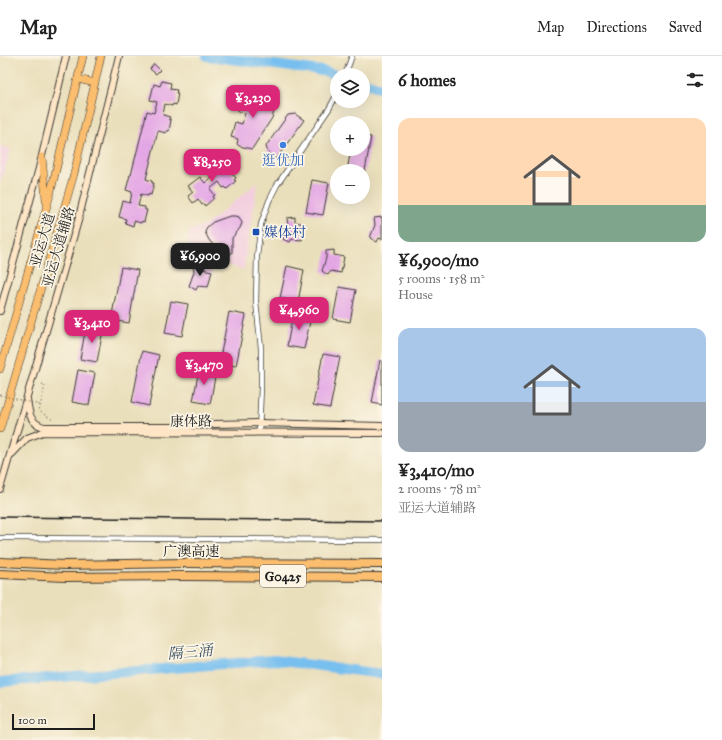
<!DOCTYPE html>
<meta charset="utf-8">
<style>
body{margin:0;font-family:"IM FELL Great Primer","Noto Serif SC",serif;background:#f6f6f6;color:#222;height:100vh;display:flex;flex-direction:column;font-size:15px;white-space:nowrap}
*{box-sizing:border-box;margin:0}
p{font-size:13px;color:#767676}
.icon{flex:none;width:22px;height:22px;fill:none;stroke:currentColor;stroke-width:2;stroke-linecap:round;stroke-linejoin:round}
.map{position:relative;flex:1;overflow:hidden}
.details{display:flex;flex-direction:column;background:#fff;width:340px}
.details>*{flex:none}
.buttons{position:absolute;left:330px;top:12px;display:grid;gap:8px}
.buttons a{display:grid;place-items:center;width:40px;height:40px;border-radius:50%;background:#fff;box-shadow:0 4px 16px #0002;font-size:20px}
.scale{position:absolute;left:12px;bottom:10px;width:83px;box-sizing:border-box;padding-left:4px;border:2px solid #1c1c1c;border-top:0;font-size:11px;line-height:14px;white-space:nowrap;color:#1c1c1c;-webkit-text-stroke:3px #fcf5e5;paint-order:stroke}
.price{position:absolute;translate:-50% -34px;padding:0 9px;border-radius:8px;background:#db2777;color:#fff;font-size:13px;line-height:26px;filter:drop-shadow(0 1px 2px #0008)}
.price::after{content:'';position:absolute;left:50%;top:24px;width:12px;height:9px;margin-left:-6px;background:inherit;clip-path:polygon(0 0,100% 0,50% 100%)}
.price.on{background:#222;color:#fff}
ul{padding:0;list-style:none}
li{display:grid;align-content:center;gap:8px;height:212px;padding:0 16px}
li span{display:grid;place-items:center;height:124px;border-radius:12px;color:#555}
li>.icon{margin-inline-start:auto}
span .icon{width:72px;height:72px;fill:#fffc;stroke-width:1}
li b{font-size:17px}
h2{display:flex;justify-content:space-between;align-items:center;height:48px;padding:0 16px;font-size:17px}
header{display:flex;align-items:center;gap:24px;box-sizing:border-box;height:56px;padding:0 20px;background:#fff;border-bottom:1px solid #e0e0e0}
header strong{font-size:19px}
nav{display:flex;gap:22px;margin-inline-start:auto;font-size:14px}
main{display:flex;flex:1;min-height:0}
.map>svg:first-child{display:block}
</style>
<header>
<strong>Map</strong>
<nav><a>Map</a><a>Directions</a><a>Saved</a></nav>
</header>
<main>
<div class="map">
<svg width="382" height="684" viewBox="0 0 382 684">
<rect width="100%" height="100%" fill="#fcf5e5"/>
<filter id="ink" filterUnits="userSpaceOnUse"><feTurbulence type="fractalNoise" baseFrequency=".025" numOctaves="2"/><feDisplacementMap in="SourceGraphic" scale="8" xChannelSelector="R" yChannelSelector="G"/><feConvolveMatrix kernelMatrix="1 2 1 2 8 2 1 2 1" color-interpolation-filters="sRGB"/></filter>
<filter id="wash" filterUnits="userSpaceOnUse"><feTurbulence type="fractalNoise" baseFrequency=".012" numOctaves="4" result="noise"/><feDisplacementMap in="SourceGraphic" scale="16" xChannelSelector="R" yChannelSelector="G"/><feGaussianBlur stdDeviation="0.9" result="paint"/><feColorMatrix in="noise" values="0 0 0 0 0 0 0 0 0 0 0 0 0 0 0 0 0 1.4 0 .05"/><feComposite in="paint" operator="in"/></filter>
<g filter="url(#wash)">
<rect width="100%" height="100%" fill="#eadfbb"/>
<path fill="#f3cfdf" d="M0,90L11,93L0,127Z
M258,126L248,181L244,214L201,201L188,193L189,175L206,169Z"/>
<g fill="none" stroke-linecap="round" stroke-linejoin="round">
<path stroke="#77bfef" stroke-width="10" d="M207,0L322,15L337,19
M363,26L382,32
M0,626L274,604L382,618"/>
</g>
<g id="blocks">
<path fill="#e4a7e5" d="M154,8L160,14L156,18L150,13Z
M162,25L171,27L170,33L177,34L176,37H178L176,49L173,48L172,50L165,48L163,59L170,61L169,63L171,64L169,75H166V77L158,75L146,123L152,125V127H154L151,139L149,138L148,140L141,138L138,150L145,151V154H147L144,166L142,165L141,167L134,165L133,170L125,167L126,163L119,161L123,145L130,147L132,136L126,134L130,119H131L147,55L154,57L157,46L150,44L154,28L160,30Z
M251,37L277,44L272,62L252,93L239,90L237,88L238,83L231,81L235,66L242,68L245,57L238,55L242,40L249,42Z
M295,58L304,64L276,103L268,97L266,90L288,59Z
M363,80L371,81L365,115H347L351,93H363Z
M221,104L226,110L230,107L236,113L231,116L236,122L234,124L236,125L227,133L225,131L223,132L219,126L210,133L215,139L213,140L214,142L205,150L204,148L202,149L198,143L193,147L188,140L193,136L188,130L200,121L205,127L214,120L209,114Z
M312,124L329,127L323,159L306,156Z
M230,160H236L239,161L242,167L240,172L232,182V197L228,199L214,190L209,184L205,176L207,171L213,166Z
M295,161V166L305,168L302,184L292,183L290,186L283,183L288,169L287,162Z
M382,161V183L379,182L377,186L370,182L375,169L374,162Z
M334,194V199L344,201L341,217L331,215L328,219L322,215L326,202V195Z
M201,208L202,213L212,215L208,231L198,230L196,234L189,230L194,216L193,209Z
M287,210L304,214L298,246L280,242Z
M121,211L138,214L129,267L111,264Z
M339,231L356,234L350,266L333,263Z
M171,245L188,248L182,280L165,277Z
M229,256L246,259L236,310L219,307Z
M293,258L311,261L304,293L287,290Z
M86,271L103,274L97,306L80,303Z
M142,295L159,299L149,350L132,346Z
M323,298L340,301L330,352L313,349Z
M380,304L382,305V349L372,347Z
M199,313L216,316L210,348L193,345Z
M78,314L95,317L89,349L72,346Z"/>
</g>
</g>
<g filter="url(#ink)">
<use href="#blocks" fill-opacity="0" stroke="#3b3934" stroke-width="1"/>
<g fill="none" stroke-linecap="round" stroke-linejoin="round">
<defs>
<path id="street" d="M345,19L352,0
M259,376L261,331V292L256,246L257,200L261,168L269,145L277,129L329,53L337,38
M0,482L382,484"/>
<path id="secondary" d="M0,255L39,112L66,0
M27,343C29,356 29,367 44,371H185L215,368L259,367L382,370
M12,398L27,382L43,376C156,377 269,376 382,377
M0,433L78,165L119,0"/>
<path id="primary" d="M78,23L95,27
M42,101L46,144
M0,313L50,139L83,0
M0,373L74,118L101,0"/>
<path id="highway" d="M0,506L65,509L186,507L382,508
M0,518L65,521L183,520L382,521"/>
</defs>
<use href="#street" stroke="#3b3934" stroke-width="6"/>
<use href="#secondary" stroke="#3b3934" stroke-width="8"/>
<use href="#primary" stroke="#3b3934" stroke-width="8"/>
<use href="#highway" stroke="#3b3934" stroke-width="10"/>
<path stroke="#3b3934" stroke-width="1" stroke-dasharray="1 3" stroke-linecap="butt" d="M42,328L45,329L39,355L53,364"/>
<use href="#street" stroke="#fff" stroke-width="4.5"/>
<use href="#secondary" stroke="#fde5c5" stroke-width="6"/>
<use href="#primary" stroke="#fbbd6e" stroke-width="7"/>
<use href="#highway" stroke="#fbbd6e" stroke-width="8"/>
<path stroke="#1c1c1c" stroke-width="1.5" d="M0,461L382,465"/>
<path stroke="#3b3934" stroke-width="1" stroke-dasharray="1 3" stroke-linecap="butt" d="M0,339L40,349"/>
</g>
</g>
<circle fill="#3f7fe0" stroke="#fcf5e5" stroke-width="1.5" cx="283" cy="89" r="4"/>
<rect fill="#1a4fb4" stroke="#fcf5e5" stroke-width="1.5" x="252" y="172" width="8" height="8" rx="2"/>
<g text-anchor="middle" stroke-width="3.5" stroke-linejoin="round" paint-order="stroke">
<rect fill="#fcf5e5" stroke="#5f5d58" stroke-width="1" x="260" y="509" width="46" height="22" rx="3"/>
<g font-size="13" font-weight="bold" fill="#1c1c1c">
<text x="283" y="525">G0425</text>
</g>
<g font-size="14" fill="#366cbe" stroke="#fcf5e5">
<text x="283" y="109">逛优加</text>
</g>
<g font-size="14" fill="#164399" stroke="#fcf5e5" text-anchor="start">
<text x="264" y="181">媒体村</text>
</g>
<g font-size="14" fill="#1c1c1c" stroke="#fcf5e5">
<text transform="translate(42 184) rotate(-74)" y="5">亚运大道</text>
<text transform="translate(58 191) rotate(-74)" y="5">亚运大道辅路</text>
<text transform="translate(191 365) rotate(-1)" y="5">康体路</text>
<text x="191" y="500">广澳高速</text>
</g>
<g font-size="15" font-style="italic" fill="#3c5566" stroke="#fcf5e5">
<text transform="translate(190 596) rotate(-5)" y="5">隔三涌</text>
</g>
</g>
</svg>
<div class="buttons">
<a><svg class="icon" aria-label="layers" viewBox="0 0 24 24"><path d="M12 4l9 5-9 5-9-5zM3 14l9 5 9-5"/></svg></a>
<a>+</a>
<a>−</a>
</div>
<div class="scale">100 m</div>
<b class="price" style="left:253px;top:63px">¥3,230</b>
<b class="price" style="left:212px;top:127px">¥8,250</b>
<b class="price on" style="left:200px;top:221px">¥6,900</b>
<b class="price" style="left:299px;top:275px">¥4,960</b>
<b class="price" style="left:92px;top:288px">¥3,410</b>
<b class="price" style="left:204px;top:330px">¥3,470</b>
</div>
<section class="details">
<h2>6 homes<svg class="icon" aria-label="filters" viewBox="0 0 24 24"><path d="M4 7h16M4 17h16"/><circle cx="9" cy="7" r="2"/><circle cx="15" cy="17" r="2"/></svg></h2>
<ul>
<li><span style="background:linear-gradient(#ffd9b3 70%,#7fa58c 0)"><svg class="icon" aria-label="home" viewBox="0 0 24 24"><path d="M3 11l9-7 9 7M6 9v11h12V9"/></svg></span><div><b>¥6,900/mo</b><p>5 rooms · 158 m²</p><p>House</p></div></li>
<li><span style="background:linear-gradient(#a9c7e8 60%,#9aa5b1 0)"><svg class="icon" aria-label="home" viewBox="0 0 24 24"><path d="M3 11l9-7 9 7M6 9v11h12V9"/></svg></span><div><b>¥3,410/mo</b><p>2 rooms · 78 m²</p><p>亚运大道辅路</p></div></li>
</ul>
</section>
</main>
